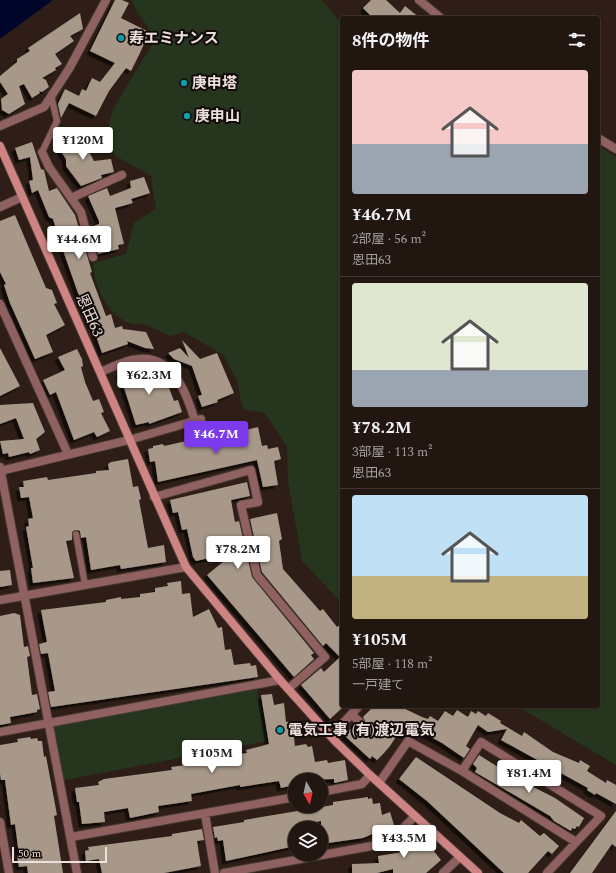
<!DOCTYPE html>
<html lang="ja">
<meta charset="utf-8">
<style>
body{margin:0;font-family:Spectral,"Noto Sans JP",serif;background:#2e231f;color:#f1f3f6;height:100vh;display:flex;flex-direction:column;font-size:15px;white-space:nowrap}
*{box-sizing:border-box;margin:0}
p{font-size:13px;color:#a29f9f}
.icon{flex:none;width:22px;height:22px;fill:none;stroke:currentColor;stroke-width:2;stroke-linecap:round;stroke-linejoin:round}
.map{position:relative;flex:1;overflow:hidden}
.drawer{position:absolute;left:340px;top:16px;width:260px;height:692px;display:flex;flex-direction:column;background:#221611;border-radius:4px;box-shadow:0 1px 3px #0004,0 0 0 1px #3f3531}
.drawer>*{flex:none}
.needle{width:26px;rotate:171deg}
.fabs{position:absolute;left:288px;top:773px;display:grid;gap:8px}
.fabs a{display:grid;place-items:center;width:40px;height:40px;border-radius:50%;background:#221611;box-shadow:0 1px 3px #0004,0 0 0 1px #3f3531;font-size:20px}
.scale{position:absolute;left:12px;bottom:10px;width:95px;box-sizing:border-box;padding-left:4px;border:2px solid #ebe0db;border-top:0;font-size:11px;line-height:14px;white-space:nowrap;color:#ebe0db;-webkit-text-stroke:3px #110a07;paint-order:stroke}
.price{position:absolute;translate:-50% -34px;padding:0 9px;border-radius:4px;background:#fff;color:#222;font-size:13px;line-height:26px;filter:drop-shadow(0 1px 2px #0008)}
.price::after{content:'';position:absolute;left:50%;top:24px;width:12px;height:9px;margin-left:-6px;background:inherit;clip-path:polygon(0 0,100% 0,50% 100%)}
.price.selected{background:#7c3aed;color:#fff}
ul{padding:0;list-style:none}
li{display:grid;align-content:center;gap:8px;height:212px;padding:0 12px}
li+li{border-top:1px solid #3f3531}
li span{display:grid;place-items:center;height:124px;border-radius:4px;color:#555}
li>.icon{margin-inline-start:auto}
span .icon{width:72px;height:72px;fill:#fffc;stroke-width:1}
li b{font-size:17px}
h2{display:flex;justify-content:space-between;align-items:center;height:48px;padding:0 12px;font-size:17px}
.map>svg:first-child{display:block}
</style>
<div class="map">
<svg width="616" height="873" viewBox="0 0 616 873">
<defs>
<filter id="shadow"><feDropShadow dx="-3.5" dy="3.5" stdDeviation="0" flood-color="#0009"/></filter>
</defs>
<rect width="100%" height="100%" fill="#2e1e17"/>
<path fill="#26361e" d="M131,0H321L329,7L342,26V603L302,561L288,481L287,447L265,413L245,410L241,403L238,382L223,355L184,332L170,336C161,331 152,327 142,324C138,323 134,325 130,323C107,316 94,285 93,263L126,254L134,223L156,209L151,176L114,155L106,136L113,109L156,38L137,12Z
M598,146L616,157V765L517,706H598Z
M256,684L267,741L60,781L49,723Z"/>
<path fill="#000629" d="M0,0H53L0,39Z"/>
<path fill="#a8988a" filter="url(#shadow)" d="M115,0H122L129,3L121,18L149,32L140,53L131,71L126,68L109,91L96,116L69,103L61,118L58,104L65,89L79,96L82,89L86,91L92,78L100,82L115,63L90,51Z
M371,0H386L400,13L405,6L420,18H373L363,8Z
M80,13L83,29L70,36L74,41L55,54L62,64L55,68L56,70L42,78L46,80L49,87L42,92L39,91L40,93L32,98L24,84L19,86L25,104L9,114L2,110L1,99L8,94L0,82V76L17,62V59L30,51L28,48Z
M70,131L83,149L87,148L94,161L111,159L114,172L101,175L102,178L81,186L66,166V159L60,150L61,148L57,141Z
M32,142L41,169L44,170L49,191L57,188L75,215L92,272L90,273L106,316L111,314L115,328L122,326L123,329L146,332L154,349L145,348L127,341L128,344L102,353L82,295L80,296L78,293L65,256L53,219L49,217L38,190L32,193L29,181L33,180L30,157L19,160L15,148Z
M144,177L150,193L131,199L133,203L115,208L124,244L118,245L119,249L98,254L91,227L99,224V221L88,196L107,188L110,196L131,188L130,181Z
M15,215L46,288L52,290L57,303L54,304L65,325L46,335L53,352L35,359L10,303L4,285L6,284L0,272V221Z
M182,340L200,359L217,353L234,393L217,400L218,402L202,407L198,396L202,395L201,392L192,366L174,359L168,353L180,348L189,358Z
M0,348L20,386L0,396Z
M77,349L82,359L83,366L81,367L85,382L93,401L99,399L104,412L101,413L110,431L97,437L94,432L74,440L56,392L50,395L43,380L65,370L58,357Z
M137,365L141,376L160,369L163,372L174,401L178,400L182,412L149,424V422L136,425L119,372Z
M33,403L45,432L36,439L40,450L30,454L29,452L9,457L8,453L3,454L0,441L24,439L16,418L0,424V405Z
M240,426L241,431L258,427L262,446L267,445L268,449L278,447L281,459L274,461L278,485L263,487L257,460L158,482L155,461L150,462L148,449L153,448V446L163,444L164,446L191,440Z
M128,459L133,487L138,486L141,499L139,500L148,548L164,545L166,562L121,569L120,565L91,570L86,537L81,538L80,531L76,530L72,533V540L66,541L74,578L33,583L31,568H33L26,527L29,526L28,519L33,518L29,497L21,498L19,487H24L23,481L47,477L48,480L96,473V471L109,470L108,464L111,462Z
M247,482L250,496L231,500L235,522L239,521L252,577L314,653L311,655L314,659L294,677L207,575L235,552L196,561L193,557L187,529L182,530L178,512L173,513L170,500Z
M277,513L282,539L279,541L283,569L320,611L323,609L337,627L342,623V708L330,719L301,685L321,668L324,672L340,657L326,643L323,646L262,572L250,519Z
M10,570L12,585L0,587V571Z
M181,581L182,594L190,593L193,617L209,609L218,628L222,627L225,650L231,649L234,665L250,663L251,666L256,665L258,677L51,707L48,692L55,691L48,653L41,654L39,644L47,642L41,610L106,602V600L121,597V599L140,597V594L155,592V588L168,586L167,583Z
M14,613L20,615L24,647L28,646L30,656L27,657L32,695L37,694L40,709L37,710V712L10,717L11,723L0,725V616Z
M272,694L274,705L284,703L286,722L292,721L295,746L306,744L308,747L312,746L315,762L327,760L328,763L345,760L348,780L334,783V779L293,780L294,785L281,788L279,781L240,787V785L218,789L191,794L192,801L158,806L159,812L130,818L128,808L104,812L105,822L82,824L79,802H77L75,788L99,785L98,782L104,779L172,770L171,767L209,762L208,759L247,753L246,750L269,744L261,695Z
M374,706H399L422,717L428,719L430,716L438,721L445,711L453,716L457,710L468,717L471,711L476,714L478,711L486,716L488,713L501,721L500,723L522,736L524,732L553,752L579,763L580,760L590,766L587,771L606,783L607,780L616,785V804L596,793L595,795L587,790L588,788L501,740L507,729L488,732L478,725L466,746L470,749L464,758L442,743L405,723L390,746L384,753L377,760L372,756L370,759L344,735L355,725L359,727L364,726L365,721L363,717Z
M30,737L31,739L37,738L38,741H42L44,757L46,756L57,815L54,816L63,873H28L27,866L19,867L17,856L19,855L15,824L11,825L5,780H1L0,774V745L18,742L17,739Z
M479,755L506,772V773L555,798L584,818L579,827L577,826L575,829L572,828L571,831L554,821L550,816L475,772L477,768L473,764Z
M416,757L500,813L519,823L521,820L540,836L544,833L559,846L552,854L548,851L528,873H504L427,801L399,779Z
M368,797V799L372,798L373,804L380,803L382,815L390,812L394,825L363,838L321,844V821L295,826V846L226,861L223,840L218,841L217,837L215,838L213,827L244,822V820L333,805V802Z
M616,811V847L612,844L592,873H570Z
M202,829L204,840L197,841L201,866L164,873H102L99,859L86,861L85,851L89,850L88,847L172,836V834Z
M419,833L429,843L428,844L441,860L426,873H393V869L377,873H352V864L379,863L378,856L409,851L401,843L409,835L412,838Z"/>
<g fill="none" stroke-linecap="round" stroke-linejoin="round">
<defs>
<path id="lane" d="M42,152L57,121L51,95
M76,534L85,585"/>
<path id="street" d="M419,0L441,18
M0,126L44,107L69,69L106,0
M598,138L616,149
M42,152L49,167L81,212L93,257
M71,198L122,175
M0,207L22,197
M0,304L68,454
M101,372C112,367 125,360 138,359C174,355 187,395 195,421
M0,467L77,873
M0,471L129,440L201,419
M154,497L251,470L258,502L241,505L257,575L325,657L288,689
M0,600L186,567
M352,715L360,722
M0,732L280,680
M331,736L359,706
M462,771L576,842
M379,783L408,741L462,771L481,742L601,816L547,873
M321,792L362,784L370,775
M205,814L215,873
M0,822L9,873
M71,837L295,797
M224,873L377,845L397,834L415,816
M443,873L460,857"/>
<path id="secondary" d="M0,146L186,567L280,680L336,742L370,775L478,873"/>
</defs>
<use href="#lane" stroke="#483932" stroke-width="8"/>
<use href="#street" stroke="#483932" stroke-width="10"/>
<use href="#secondary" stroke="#483932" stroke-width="10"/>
<use href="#lane" stroke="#8f6160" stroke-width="6"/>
<use href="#street" stroke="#8f6160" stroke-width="8"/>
<use href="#secondary" stroke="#cd8483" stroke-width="8"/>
</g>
<g fill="#0f9aa8" stroke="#110a07" stroke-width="1.5">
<circle cx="121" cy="38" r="4"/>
<circle cx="184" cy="83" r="4"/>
<circle cx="187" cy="116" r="4"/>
<circle cx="280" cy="730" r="4"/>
</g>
<g text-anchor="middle" stroke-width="4" stroke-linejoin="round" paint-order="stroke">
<g font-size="15" font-weight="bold" fill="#ebe0db" stroke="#110a07" text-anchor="start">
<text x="129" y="43">寿エミナンス</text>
<text x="192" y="88">庚申塔</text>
<text x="195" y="121">庚申山</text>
<text x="288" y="735">電気工事 (有)渡辺電気</text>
</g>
<g font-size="15" fill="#ebe0db" stroke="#110a07">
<text transform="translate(90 315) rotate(66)" y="5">恩田63</text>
</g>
</g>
</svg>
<div class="fabs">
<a><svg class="needle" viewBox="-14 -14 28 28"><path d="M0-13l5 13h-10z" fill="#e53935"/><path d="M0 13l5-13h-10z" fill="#a29f9f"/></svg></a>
<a><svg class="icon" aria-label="layers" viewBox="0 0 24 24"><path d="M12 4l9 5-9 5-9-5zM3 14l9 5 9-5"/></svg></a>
</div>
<div class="scale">50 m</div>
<b class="price" style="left:83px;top:161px">¥120M</b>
<b class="price" style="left:79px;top:260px">¥44.6M</b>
<b class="price" style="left:149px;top:396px">¥62.3M</b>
<b class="price selected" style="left:216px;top:455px">¥46.7M</b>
<b class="price" style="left:238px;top:570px">¥78.2M</b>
<b class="price" style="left:212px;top:774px">¥105M</b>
<b class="price" style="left:529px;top:794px">¥81.4M</b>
<b class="price" style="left:404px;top:859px">¥43.5M</b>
<section class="drawer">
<h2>8件の物件<svg class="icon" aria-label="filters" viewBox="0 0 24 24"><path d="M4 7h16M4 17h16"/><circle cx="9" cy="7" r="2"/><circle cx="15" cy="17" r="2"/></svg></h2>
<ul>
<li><span style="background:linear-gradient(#f6c9c9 60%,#9aa5b1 0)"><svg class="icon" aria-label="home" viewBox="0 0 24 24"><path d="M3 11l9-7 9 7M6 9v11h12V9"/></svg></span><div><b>¥46.7M</b><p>2部屋 · 56 m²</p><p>恩田63</p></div></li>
<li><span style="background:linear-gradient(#dfe7d0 70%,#9aa5b1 0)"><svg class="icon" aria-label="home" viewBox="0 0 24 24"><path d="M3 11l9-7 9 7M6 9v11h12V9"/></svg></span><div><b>¥78.2M</b><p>3部屋 · 113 m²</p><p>恩田63</p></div></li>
<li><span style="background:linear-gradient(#bfe0f5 65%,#c2b280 0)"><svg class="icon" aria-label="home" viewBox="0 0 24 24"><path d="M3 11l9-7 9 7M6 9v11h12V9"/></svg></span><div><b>¥105M</b><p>5部屋 · 118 m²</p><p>一戸建て</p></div></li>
</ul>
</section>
</div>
